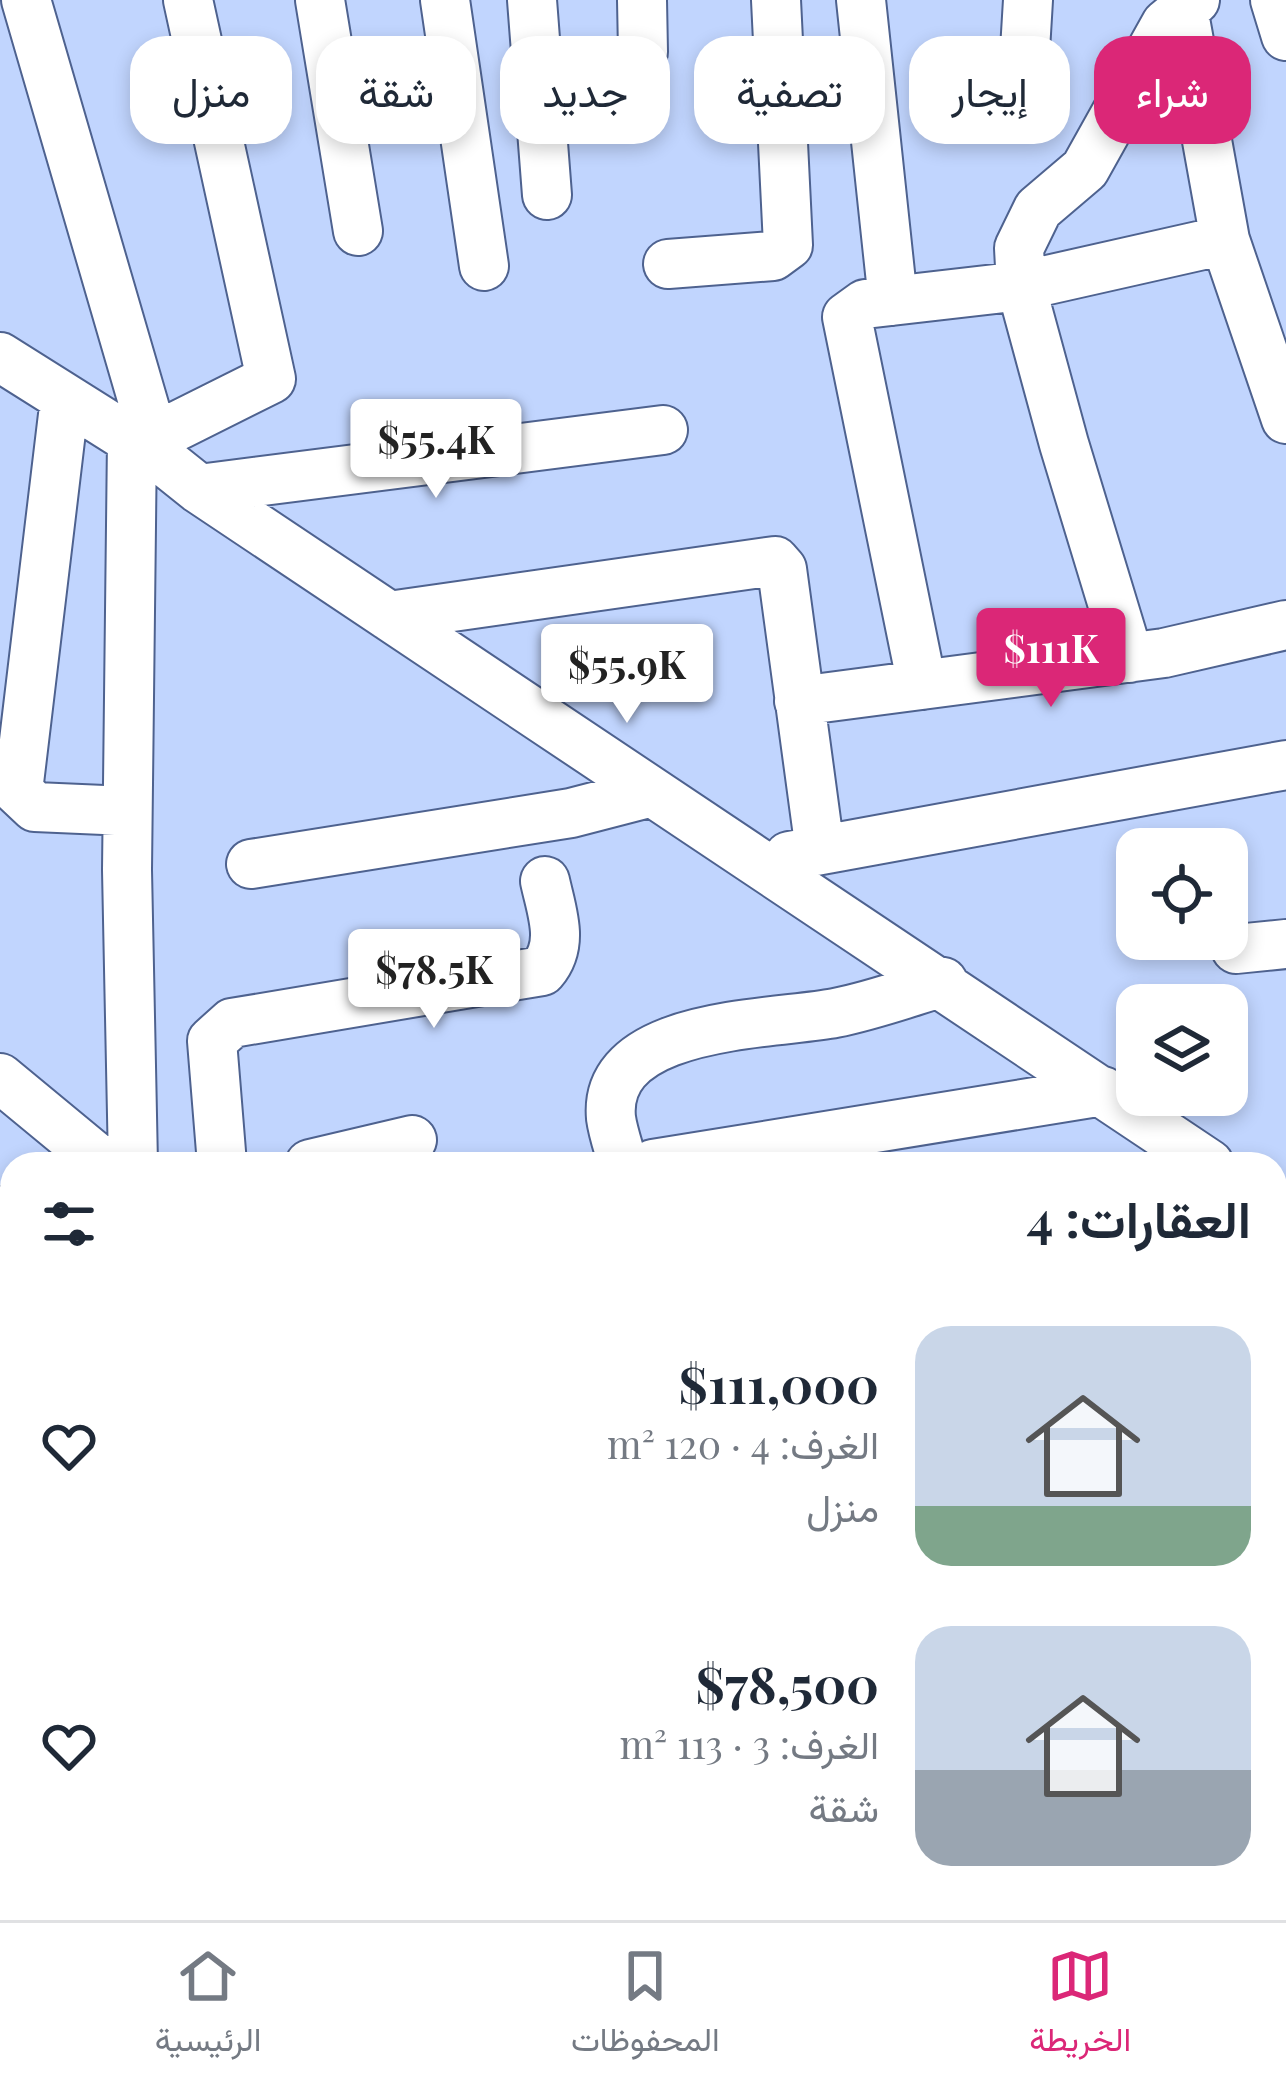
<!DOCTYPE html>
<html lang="ar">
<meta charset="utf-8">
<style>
body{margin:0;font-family:"Playfair Display",Vazirmatn,serif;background:#f2f2f3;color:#1f2937;direction:rtl;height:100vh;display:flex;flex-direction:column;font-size:45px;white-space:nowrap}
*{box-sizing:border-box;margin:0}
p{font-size:39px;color:#747a83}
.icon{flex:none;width:66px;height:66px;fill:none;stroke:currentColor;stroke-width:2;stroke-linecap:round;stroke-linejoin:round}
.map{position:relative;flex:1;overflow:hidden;direction:ltr}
.drawer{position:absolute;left:0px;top:1152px;width:1287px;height:768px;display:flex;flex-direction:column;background:#fff;border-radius:36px 36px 0 0;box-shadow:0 6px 18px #0003;direction:rtl}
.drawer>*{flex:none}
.hud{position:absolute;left:36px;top:36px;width:1215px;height:108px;direction:rtl;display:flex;gap:24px}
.buttons{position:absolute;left:1116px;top:828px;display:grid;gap:24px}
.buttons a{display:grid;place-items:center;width:132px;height:132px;border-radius:24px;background:#fff;box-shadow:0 6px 18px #0003;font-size:60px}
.price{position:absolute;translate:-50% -102px;padding:0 27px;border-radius:12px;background:#fff;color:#222;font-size:39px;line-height:78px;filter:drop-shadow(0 3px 6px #0008)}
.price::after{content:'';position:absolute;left:50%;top:72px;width:36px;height:27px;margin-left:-18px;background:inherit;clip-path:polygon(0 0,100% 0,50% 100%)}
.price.current{background:#db2777;color:#fff}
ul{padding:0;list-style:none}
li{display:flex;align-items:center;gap:36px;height:300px;padding:0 36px}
li span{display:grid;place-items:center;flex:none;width:336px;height:240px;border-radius:36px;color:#555}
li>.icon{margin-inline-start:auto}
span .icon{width:144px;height:144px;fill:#fffc;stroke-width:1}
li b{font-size:51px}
h2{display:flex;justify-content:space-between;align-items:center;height:144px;padding:0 36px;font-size:51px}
.pill{padding:0 42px;border-radius:36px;background:#fff;box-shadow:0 6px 18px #0003;font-size:42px;line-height:108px}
.pill.current{background:#db2777;color:#fff}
.dock{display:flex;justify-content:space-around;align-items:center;height:168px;border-top:3px solid #e0e1e3;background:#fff;font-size:33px;color:#747a83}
.dock a{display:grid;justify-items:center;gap:6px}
.dock .current{color:#db2777}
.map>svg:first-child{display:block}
</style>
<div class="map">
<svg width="1286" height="1920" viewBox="0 0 1286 1920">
<rect width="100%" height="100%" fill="#c1d5fe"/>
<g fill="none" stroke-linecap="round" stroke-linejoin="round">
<defs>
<path id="minor" d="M26,0L159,457
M320,0L358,231
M445,0L484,266
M532,0L547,195
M642,0L643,52
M861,0L893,301
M1275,0L1286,36
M1025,50L1028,0
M1225,240L1286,419
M668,264L773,256L788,245L776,0
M0,357L159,457L199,489L1209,1164
M65,398L18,791L35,807L127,811
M153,438L271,379L188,0
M132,439L127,870L133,1164
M199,489L663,430
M389,616L775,561L782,569L820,850
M1129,658L1064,444L1021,286L1019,248L1038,209L1085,169L1166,24L1195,0
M922,685L847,317L865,304L1021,286L1225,240L1183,8
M799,701L1164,653L1286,625
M789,856L1286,765
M251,864L571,813L652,792
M1236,949L1286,944
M0,1078L104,1164
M222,1164L212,1041L232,1023L542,971C565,944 552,913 545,881
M310,1164L412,1140
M623,1164C619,1149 613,1133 611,1118C602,1021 773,1025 835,1013C871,1006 907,993 943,982
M653,1164L1103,1091
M1275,1209L1286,1216
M0,1211L12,1275
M0,1699L12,1694"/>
</defs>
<use href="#minor" stroke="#4e628f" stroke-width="52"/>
<use href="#minor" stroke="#fff" stroke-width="48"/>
</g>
</svg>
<div class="buttons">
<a><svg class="icon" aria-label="locate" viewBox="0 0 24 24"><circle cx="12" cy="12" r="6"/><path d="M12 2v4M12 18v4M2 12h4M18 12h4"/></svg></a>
<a><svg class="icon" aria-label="layers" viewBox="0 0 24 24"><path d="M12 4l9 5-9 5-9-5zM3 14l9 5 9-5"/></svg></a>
</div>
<b class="price" style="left:436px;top:501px">$55.4K</b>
<b class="price current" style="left:1051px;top:710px">$111K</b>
<b class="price" style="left:627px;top:726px">$55.9K</b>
<b class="price" style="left:434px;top:1031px">$78.5K</b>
<div class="hud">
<a class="pill current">شراء</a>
<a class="pill">إيجار</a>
<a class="pill">تصفية</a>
<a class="pill">جديد</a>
<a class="pill">شقة</a>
<a class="pill">منزل</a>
</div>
<section class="drawer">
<h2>العقارات: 4<svg class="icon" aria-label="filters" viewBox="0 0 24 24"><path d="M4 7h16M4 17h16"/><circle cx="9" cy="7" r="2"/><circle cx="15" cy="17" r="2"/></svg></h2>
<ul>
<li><span style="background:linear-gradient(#c9d6e8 75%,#7fa58c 0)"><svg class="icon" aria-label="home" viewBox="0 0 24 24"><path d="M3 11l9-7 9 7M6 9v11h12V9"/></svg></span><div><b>$111,000</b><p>الغرف: 4 · 120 m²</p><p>منزل</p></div><svg class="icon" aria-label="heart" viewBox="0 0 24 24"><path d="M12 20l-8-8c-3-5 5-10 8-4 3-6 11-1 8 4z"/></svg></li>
<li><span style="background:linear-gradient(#c9d6e8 60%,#9aa5b1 0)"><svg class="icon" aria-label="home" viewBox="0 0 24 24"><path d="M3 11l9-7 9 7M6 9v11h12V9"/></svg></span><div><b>$78,500</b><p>الغرف: 3 · 113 m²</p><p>شقة</p></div><svg class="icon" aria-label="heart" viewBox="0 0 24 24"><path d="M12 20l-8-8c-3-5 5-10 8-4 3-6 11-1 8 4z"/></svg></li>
</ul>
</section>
</div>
<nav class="dock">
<a class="current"><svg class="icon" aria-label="map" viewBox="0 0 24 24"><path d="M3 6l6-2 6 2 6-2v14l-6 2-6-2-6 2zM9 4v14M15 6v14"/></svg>الخريطة</a>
<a><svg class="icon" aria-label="saved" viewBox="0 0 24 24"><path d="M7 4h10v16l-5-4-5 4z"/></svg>المحفوظات</a>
<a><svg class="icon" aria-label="home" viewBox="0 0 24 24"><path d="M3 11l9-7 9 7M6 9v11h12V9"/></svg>الرئيسية</a>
</nav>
